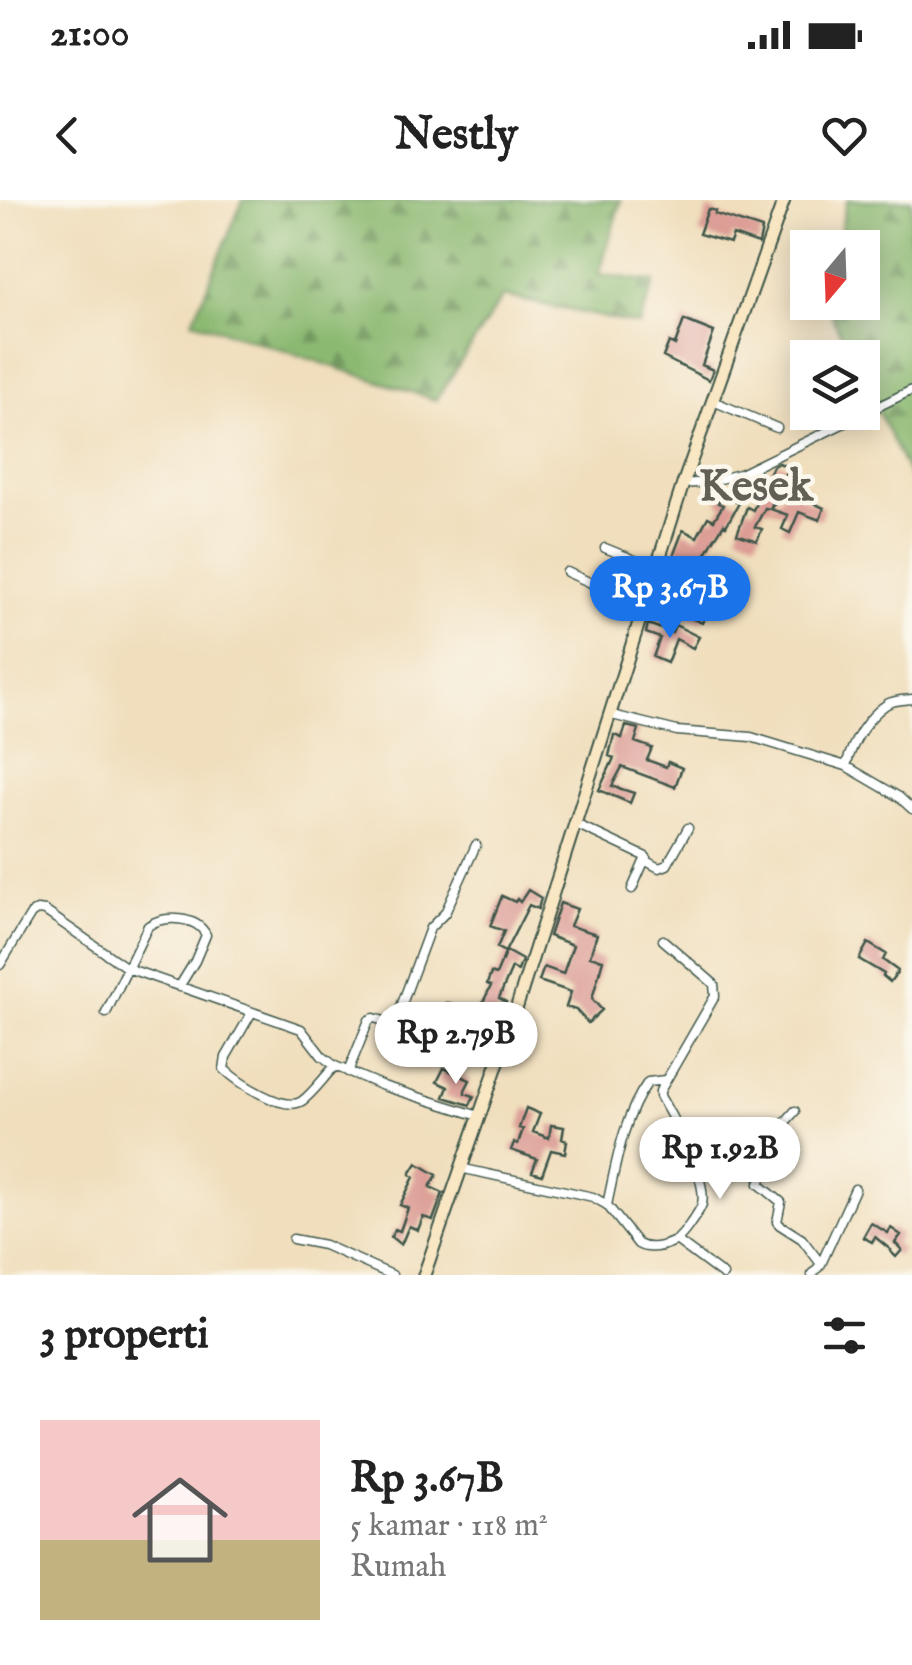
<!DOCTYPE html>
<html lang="id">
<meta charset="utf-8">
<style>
body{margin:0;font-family:"IM FELL English",serif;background:#f2f2f2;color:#222;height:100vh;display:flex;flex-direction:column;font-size:38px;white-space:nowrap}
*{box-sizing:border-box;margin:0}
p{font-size:32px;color:#767676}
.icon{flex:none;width:55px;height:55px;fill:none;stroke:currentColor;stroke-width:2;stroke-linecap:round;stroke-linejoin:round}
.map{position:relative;height:1075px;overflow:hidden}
.panel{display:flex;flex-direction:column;background:#fff;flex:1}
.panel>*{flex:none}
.needle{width:65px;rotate:199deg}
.tools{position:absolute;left:790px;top:30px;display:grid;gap:20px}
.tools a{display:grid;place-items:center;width:90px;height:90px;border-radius:0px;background:#fff;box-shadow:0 5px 25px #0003;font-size:50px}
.price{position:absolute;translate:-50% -85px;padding:0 22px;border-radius:35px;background:#fff;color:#222;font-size:32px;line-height:65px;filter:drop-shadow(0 2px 5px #0008)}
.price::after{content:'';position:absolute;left:50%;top:60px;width:30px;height:22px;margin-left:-15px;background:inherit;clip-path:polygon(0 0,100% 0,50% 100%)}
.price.active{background:#1a73e8;color:#fff}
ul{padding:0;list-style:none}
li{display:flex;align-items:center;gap:30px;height:250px;padding:0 40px}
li+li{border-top:2px solid #e0e0e0}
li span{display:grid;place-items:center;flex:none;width:280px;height:200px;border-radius:0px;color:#555}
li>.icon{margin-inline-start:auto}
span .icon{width:120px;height:120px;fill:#fffc;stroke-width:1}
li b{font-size:42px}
h2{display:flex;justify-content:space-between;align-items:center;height:120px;padding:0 40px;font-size:42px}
.status{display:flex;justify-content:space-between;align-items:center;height:70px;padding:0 50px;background:#fff;direction:ltr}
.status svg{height:28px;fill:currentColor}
header{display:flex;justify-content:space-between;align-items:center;height:130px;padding:0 40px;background:#fff;font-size:45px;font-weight:700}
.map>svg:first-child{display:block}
</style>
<div class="status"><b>21:00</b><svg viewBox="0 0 49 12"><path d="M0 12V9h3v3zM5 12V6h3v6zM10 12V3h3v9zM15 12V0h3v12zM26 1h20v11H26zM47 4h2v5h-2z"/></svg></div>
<header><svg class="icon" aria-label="back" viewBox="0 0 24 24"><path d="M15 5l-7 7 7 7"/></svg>Nestly<svg class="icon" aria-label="heart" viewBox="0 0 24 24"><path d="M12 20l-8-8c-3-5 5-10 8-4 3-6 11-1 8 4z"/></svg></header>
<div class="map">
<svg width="912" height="1075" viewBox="0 0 912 1075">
<defs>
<pattern id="forest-firs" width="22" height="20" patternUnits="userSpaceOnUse" patternTransform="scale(2.5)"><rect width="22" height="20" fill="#8cb972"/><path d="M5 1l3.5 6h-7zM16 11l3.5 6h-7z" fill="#72985e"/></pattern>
</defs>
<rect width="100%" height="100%" fill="#fbf7ec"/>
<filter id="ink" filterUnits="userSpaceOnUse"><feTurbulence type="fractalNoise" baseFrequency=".01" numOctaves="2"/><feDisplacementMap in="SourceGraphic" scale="20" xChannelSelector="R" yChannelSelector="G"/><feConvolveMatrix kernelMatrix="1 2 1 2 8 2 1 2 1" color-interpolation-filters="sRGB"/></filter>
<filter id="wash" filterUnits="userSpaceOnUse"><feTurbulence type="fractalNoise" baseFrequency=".0048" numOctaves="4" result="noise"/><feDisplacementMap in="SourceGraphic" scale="40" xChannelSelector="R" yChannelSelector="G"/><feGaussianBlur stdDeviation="2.25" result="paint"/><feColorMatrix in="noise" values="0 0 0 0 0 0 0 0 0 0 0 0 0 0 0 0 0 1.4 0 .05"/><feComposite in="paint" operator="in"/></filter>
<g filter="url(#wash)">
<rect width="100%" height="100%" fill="#f0debc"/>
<path fill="url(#forest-firs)" stroke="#567b53" stroke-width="2.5" d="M243,0H621L599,74L655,82L639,125L503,96L436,200L193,121Z
M847,0H912V32H909L912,48V282L863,180L862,158L852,157L826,104L862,102V48L837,47Z"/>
<g id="blocks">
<path fill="#dc9e96" d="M708,9L716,11L715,14L762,29L759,44L733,35L730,43L699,34Z
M684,120L714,132L702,165L713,170L709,180L663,157L669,142L675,145Z
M779,263L788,267L770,309L765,308L755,327L762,329L757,341L737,334L747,307L753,310L773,266Z
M792,282L806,286L801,297L824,308L820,320L799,312L790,333L782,329L788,315L770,309Z
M721,295L739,303L726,326L724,324L713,341L703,359L710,362L704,376L700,374L696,382L689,374L669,367L683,330L697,337L708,317L714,320L723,305L718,303Z
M690,391L698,394L695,405L708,411L702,423L661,405L664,398L686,403Z
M648,424L672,433L675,425L699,437L693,448L676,439L667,463L653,457L660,438L646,433Z
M626,526L639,529L635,542L652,548L647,560L666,567L668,562L682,568L675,587L622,567L612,586L634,593L630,603L599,590L614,558L609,556L614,535L622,538Z
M528,690L541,698L538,709L529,705L505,752L497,748L504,731L490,726L502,696L515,702L517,699L520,702Z
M560,703L577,709L570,726L597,734L590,756L603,760L592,799L602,810L588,823L576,810L566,807L571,792L539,781L544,767L563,774L573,745L549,736Z
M868,743L886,754L883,760L898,771L890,782L883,776L884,774L859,759Z
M506,751L522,760L518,771L512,768L499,798L506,802L503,808L482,826L468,818L481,806L491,786L487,784L491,773L496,775Z
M444,868L470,880L465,890V893L474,896L470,905L444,897L448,887L437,882Z
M526,908L540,914L533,932L549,938L551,925L564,927L562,939L567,941L565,953L551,950L542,975L532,972L537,959L511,950L514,943L518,944L523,929L519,928Z
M417,963L437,975L430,987L443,993L433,1020L423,1017L418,1030L409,1026L401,1045L391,1037L395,1029L400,1031L408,1008L400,1005L414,977L410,974Z
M871,1023L888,1033L891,1028L901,1035L895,1043L902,1050L896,1057L890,1051L891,1050L875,1037L872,1042L863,1037Z"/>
</g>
</g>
<g filter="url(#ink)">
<use href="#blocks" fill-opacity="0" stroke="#3e5548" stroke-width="2.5"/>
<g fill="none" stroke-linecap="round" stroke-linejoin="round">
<defs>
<path id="street" d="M713,201L777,228
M683,284L708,282L740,274L912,190
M605,348L657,369
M656,371L686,381
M567,372L611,392L615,387L626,356
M912,499C904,500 894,500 887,504C867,517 852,543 846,566L899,597L912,609
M612,515L677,531L751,537L846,566
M576,624L646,657L632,689
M646,661L659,668L667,665L688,628
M0,765L31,714L37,710L45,711L127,768L301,829L322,856L335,866L383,886L479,916
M448,807L463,824L503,846
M252,812L226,857L224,869C238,882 284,913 302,901C314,892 324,877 335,866
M106,813L148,726C164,715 197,716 206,735L195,761L179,787
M348,872L369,820L374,818L391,823L396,820L430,728L445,713L476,645
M795,911L780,928L759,984L781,1002L777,1022L780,1025L802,1039L821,1064L812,1075
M460,968L593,997L607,1005L638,1044C648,1050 663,1047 675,1041C681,1037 686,1030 690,1024C694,1018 700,1011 702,1004C708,978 673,919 660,896V891L715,796L714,784L663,740
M607,1005C616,964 623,917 648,882L665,880
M293,1039L324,1045L392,1075
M676,1040L723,1075
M821,1064L855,989"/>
<path id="secondary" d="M424,1075L511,825L683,284L784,0"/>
</defs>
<use href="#street" stroke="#3e5548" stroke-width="11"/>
<use href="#secondary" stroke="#3e5548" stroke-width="15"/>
<use href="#street" stroke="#fff" stroke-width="8"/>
<use href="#secondary" stroke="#f9e7c3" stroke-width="11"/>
</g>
</g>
<g text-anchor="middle" stroke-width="9" stroke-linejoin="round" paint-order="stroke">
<g font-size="45" font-weight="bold" fill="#615f56" stroke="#fbf7ec">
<text x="756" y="300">Kesek</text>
</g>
</g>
</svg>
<div class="tools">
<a><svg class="needle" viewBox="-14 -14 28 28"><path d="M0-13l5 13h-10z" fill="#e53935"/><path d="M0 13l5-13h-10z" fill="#767676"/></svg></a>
<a><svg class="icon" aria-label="layers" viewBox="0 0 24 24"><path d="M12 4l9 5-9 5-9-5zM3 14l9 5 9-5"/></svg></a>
</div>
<b class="price active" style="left:670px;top:441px">Rp 3.67B</b>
<b class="price" style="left:456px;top:887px">Rp 2.79B</b>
<b class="price" style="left:720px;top:1002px">Rp 1.92B</b>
</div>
<section class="panel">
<h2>3 properti<svg class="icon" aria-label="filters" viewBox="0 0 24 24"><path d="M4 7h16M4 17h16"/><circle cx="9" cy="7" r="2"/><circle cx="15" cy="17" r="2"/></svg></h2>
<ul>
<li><span style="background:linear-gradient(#f6c9c9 60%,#c2b280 0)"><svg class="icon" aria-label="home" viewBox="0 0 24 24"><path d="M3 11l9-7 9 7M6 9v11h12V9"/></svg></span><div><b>Rp 3.67B</b><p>5 kamar · 118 m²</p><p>Rumah</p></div></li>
</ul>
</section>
